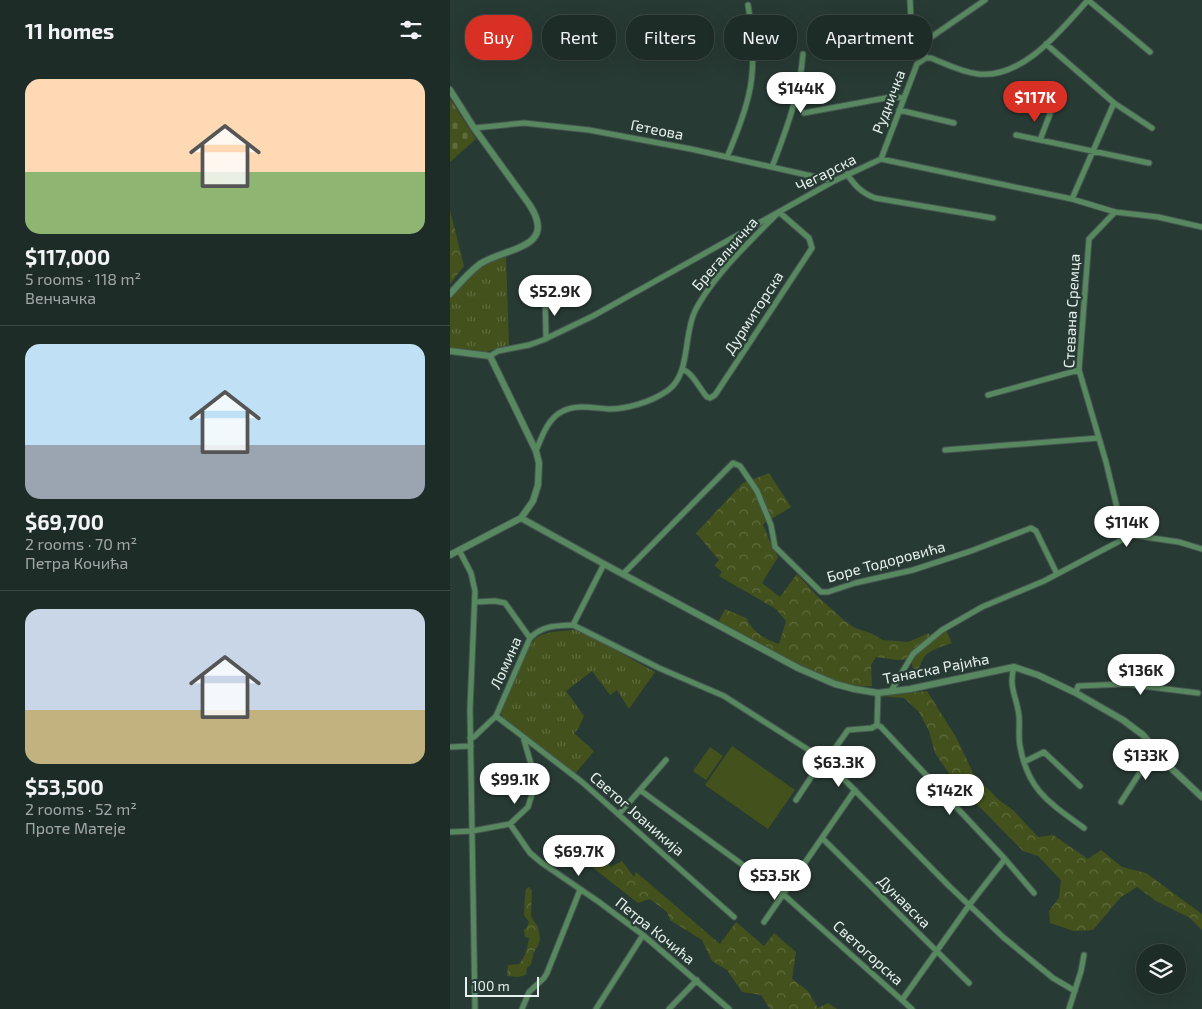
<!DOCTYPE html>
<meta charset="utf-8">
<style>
body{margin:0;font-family:"Exo 2",sans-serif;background:#2b3833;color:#f1f3f6;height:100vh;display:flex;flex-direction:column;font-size:19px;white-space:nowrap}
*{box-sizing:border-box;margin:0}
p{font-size:16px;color:#a1a7a7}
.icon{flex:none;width:28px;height:28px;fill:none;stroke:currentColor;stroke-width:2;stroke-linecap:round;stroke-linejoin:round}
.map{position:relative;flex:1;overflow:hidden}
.panel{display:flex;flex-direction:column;background:#1e2c27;width:450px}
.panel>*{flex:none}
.banner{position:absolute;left:15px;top:15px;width:475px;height:45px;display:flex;gap:10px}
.controls{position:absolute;left:686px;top:944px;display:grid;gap:10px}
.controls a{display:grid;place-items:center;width:50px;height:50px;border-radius:50%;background:#1e2c27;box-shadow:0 5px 20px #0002,0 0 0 1px #3c4844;font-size:25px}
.scale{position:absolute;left:15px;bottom:12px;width:74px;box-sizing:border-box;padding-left:5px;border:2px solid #e6f1ed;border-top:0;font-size:14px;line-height:18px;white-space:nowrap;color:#e6f1ed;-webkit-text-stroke:4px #283a34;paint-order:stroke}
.price{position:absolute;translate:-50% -42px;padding:0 11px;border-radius:18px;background:#fff;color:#222;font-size:16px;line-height:32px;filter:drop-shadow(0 1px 2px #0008)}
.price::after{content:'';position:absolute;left:50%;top:30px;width:15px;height:11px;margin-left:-8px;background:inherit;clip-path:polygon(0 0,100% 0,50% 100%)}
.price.on{background:#d93025;color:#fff}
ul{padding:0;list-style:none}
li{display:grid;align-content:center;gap:10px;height:265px;padding:0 25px}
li+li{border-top:1px solid #3c4844}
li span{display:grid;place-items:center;height:155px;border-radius:15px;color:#555}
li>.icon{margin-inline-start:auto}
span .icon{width:90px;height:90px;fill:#fffc;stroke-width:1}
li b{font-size:21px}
h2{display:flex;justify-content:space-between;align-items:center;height:60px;padding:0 25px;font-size:21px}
.tag{padding:0 18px;border-radius:20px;background:#1e2c27;box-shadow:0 5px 20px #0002,0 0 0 1px #3c4844;font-size:18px;line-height:45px}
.tag.on{background:#d93025;color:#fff}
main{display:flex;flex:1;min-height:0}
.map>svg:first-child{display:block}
</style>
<main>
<section class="panel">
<h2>11 homes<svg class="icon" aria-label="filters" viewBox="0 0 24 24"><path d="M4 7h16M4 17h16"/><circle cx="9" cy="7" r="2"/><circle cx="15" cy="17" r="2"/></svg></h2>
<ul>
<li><span style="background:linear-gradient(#ffd9b3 60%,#8fb573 0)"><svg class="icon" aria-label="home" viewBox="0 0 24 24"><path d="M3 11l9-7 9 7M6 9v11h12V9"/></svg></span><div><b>$117,000</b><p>5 rooms · 118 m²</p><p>Венчачка</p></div></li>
<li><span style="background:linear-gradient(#bfe0f5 65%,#9aa5b1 0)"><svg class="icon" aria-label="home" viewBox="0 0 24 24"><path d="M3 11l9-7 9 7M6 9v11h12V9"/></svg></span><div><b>$69,700</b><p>2 rooms · 70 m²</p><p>Петра Кочића</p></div></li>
<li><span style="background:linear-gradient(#c9d6e8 65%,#c2b280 0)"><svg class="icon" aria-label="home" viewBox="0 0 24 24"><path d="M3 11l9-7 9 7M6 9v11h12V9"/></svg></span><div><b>$53,500</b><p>2 rooms · 52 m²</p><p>Проте Матеје</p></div></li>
</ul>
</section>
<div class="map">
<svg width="752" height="1009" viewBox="0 0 752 1009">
<defs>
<pattern id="forest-crowns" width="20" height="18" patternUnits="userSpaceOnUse" patternTransform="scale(1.25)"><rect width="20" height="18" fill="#43521c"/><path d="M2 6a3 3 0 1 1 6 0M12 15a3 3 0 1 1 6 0" fill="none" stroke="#5e6b3d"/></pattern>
<pattern id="cemetery-stones" width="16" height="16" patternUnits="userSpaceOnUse" patternTransform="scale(1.25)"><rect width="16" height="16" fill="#43521c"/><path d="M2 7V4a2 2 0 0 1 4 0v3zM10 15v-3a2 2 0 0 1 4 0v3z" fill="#5e6b3d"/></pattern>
<pattern id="park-tufts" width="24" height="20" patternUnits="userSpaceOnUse" patternTransform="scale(1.25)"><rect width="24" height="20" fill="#43521c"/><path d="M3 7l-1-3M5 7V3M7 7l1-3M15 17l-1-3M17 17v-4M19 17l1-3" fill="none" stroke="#5e6b3d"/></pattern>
</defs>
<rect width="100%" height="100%" fill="#283a34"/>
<path fill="#43521c" d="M282,746L345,790L318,829L255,785Z
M260,747L273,756L256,780L243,771Z"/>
<path fill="url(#forest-crowns)" d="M0,210L14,266L0,284Z
M319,473L341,507L313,524L320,542L328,557L312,583L330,597L347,574L369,598L395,621L405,628L423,634L432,640L458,642L479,633L481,643L488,635L496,630L502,643C494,646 481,649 475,656C470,662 471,669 464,674L461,659L448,660L426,657L421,665L422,686C372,690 311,646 268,623L275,609L296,618C303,633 315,639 329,644L336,621L326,609L269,576L272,572L264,565L269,560L246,533L293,483Z
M477,691L506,737L524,775L549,800L564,811L588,837L603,835L638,859L651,850L672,867L696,873L752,914V930L740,918L706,901L687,887L671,897L643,930L624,931L600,923L599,911L609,898L611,880L588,856L573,851L505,782L485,753L479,731L469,712L454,698L429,696Z
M150,859H155L161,867L172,861L184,877L186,872L270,944L286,922L314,946L324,933L346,952L342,979L358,991L368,1008L378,1003L387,1009H320L311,995L292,992L277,970L262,961L252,940L220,920L217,912L200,899L188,903L142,867Z
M79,887L82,890L81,916L88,927L90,938L88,946L84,952L81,964L77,968L76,975L68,977L57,976L58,965L69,964C76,956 77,948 79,938L75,937L74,930L77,927L79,922L74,915L75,895L76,889Z"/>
<path fill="url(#cemetery-stones)" d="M0,99L26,139L0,162Z"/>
<path fill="url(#park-tufts)" d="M56,255L59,345L35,352L0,348V297C20,275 28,267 56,255Z
M124,630L131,631L205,672L179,709L167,690L160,695L142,671L116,691L134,716L128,729L124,733L144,751L125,774L53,717L51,713C57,700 76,645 86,638C96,631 112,631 124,630Z"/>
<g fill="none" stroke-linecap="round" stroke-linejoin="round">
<defs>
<path id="minor" d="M460,0L461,19L476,58
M638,0L700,52
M471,44L535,0
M596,44L664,103L702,128
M476,58H481C496,64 511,72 528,74C573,79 611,30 638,0
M449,110L504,123
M354,113L441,97L454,98
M24,128L74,123L139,130L241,149L384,181
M566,135L699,163
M590,140L600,114
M277,157C285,138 293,118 298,98C306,68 303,35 298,5
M431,159L467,64L476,58
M322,167C336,131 350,93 353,54
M397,174C405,186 412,193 425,198L543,218
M622,199L664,103
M665,212L639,239L629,370L656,462L668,512L681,535
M96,339L95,291L96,288L103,286
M40,356L48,351L79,345L93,340L143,316L384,181L431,159L622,199L665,212L708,217L752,227
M538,395L629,370
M495,450L649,438
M86,451C92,436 98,418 113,411C127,404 144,408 159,409C177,409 201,402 217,391C241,375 233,335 245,311C262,277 302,239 329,212L359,238L362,248L265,395L260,398L257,397C249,388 243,373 232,369
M9,550L21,573L25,591L20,709L25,1009
M173,574L283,463L290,466L307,491L321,525L325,547L371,592H378L405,583L463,570L521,551L581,528L586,531L607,574
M25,602L45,601L55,603L80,638
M123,625L209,668L274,696L376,761L499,886L553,937L603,978L625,991
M564,667C558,687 567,697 569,716C570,726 568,736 570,746C578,791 600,803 634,828
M441,691L463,654L492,630L532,607L594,581L681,535L729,542L752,549
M626,693L628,686L676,684L748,693
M46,716L132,782L284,917
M427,725L431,727L555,859L584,893
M20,738L24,737L46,716L80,638C93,625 106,626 123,625L154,564
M0,747L21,746
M376,761L398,730L422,728L427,725L428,693
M574,762L594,752L630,786
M190,790L334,895L462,1009
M346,800L373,759
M671,802L705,749
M169,814L216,760
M60,824L78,807L86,781L74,740
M0,832L22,831L60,824L80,853L92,863L149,902L193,935L279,1009
M372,838L519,983
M314,922L405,790
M452,1000L520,904L555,859
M72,1009L79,992L94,978L97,973L130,890
M146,1009L193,935
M219,1009L247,980
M619,1009L631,971L634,955"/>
<path id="tertiary" d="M0,90L24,128L79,204C109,249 56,247 30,264C19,272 9,284 0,294
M0,351L40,356L86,451L89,463L88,485L83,501L71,518L0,555
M71,518L154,564L348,668L385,684L404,689L428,693L460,689L564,667L588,675L626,693L673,720L693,735L721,768L752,797"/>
</defs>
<use href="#minor" stroke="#465752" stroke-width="7"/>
<use href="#tertiary" stroke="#465752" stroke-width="8"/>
<use href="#minor" stroke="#58885f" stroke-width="5"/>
<use href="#tertiary" stroke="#58885f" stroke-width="6"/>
</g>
<g text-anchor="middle" stroke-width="4.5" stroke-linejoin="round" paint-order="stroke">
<g font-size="15" fill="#e6f1ed" stroke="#283a34">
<text transform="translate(439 102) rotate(-69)" y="5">Рудничка</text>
<text transform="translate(207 130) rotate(11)" y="5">Гетеова</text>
<text transform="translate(376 173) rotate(-27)" y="5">Чегарска</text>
<text transform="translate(275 254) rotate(-49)" y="5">Брегалничка</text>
<text transform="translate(622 311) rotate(-87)" y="5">Стевана Сремца</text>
<text transform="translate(304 313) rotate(-57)" y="5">Дурмиторска</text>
<text transform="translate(436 562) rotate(-15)" y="5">Боре Тодоровића</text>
<text transform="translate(56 663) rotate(-66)" y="5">Ломина</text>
<text transform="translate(486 669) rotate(-11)" y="5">Танаска Рајића</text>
<text transform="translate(187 814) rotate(41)" y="5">Светог Јоаникија</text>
<text transform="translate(454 902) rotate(45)" y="5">Дунавска</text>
<text transform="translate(205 931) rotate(39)" y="5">Петра Кочића</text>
<text transform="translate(418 953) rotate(42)" y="5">Светогорска</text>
</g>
</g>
</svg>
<div class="controls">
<a><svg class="icon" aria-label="layers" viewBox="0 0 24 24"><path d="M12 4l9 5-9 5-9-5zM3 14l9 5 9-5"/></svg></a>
</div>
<div class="scale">100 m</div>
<b class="price" style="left:351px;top:114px">$144K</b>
<b class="price on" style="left:585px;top:123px">$117K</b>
<b class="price" style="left:105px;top:317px">$52.9K</b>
<b class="price" style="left:677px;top:548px">$114K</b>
<b class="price" style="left:691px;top:696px">$136K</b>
<b class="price" style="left:696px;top:781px">$133K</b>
<b class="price" style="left:389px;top:788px">$63.3K</b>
<b class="price" style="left:65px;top:805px">$99.1K</b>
<b class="price" style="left:500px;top:816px">$142K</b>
<b class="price" style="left:129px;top:877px">$69.7K</b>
<b class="price" style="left:325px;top:901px">$53.5K</b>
<div class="banner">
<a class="tag on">Buy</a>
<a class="tag">Rent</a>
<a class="tag">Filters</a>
<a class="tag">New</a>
<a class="tag">Apartment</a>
</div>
</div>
</main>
